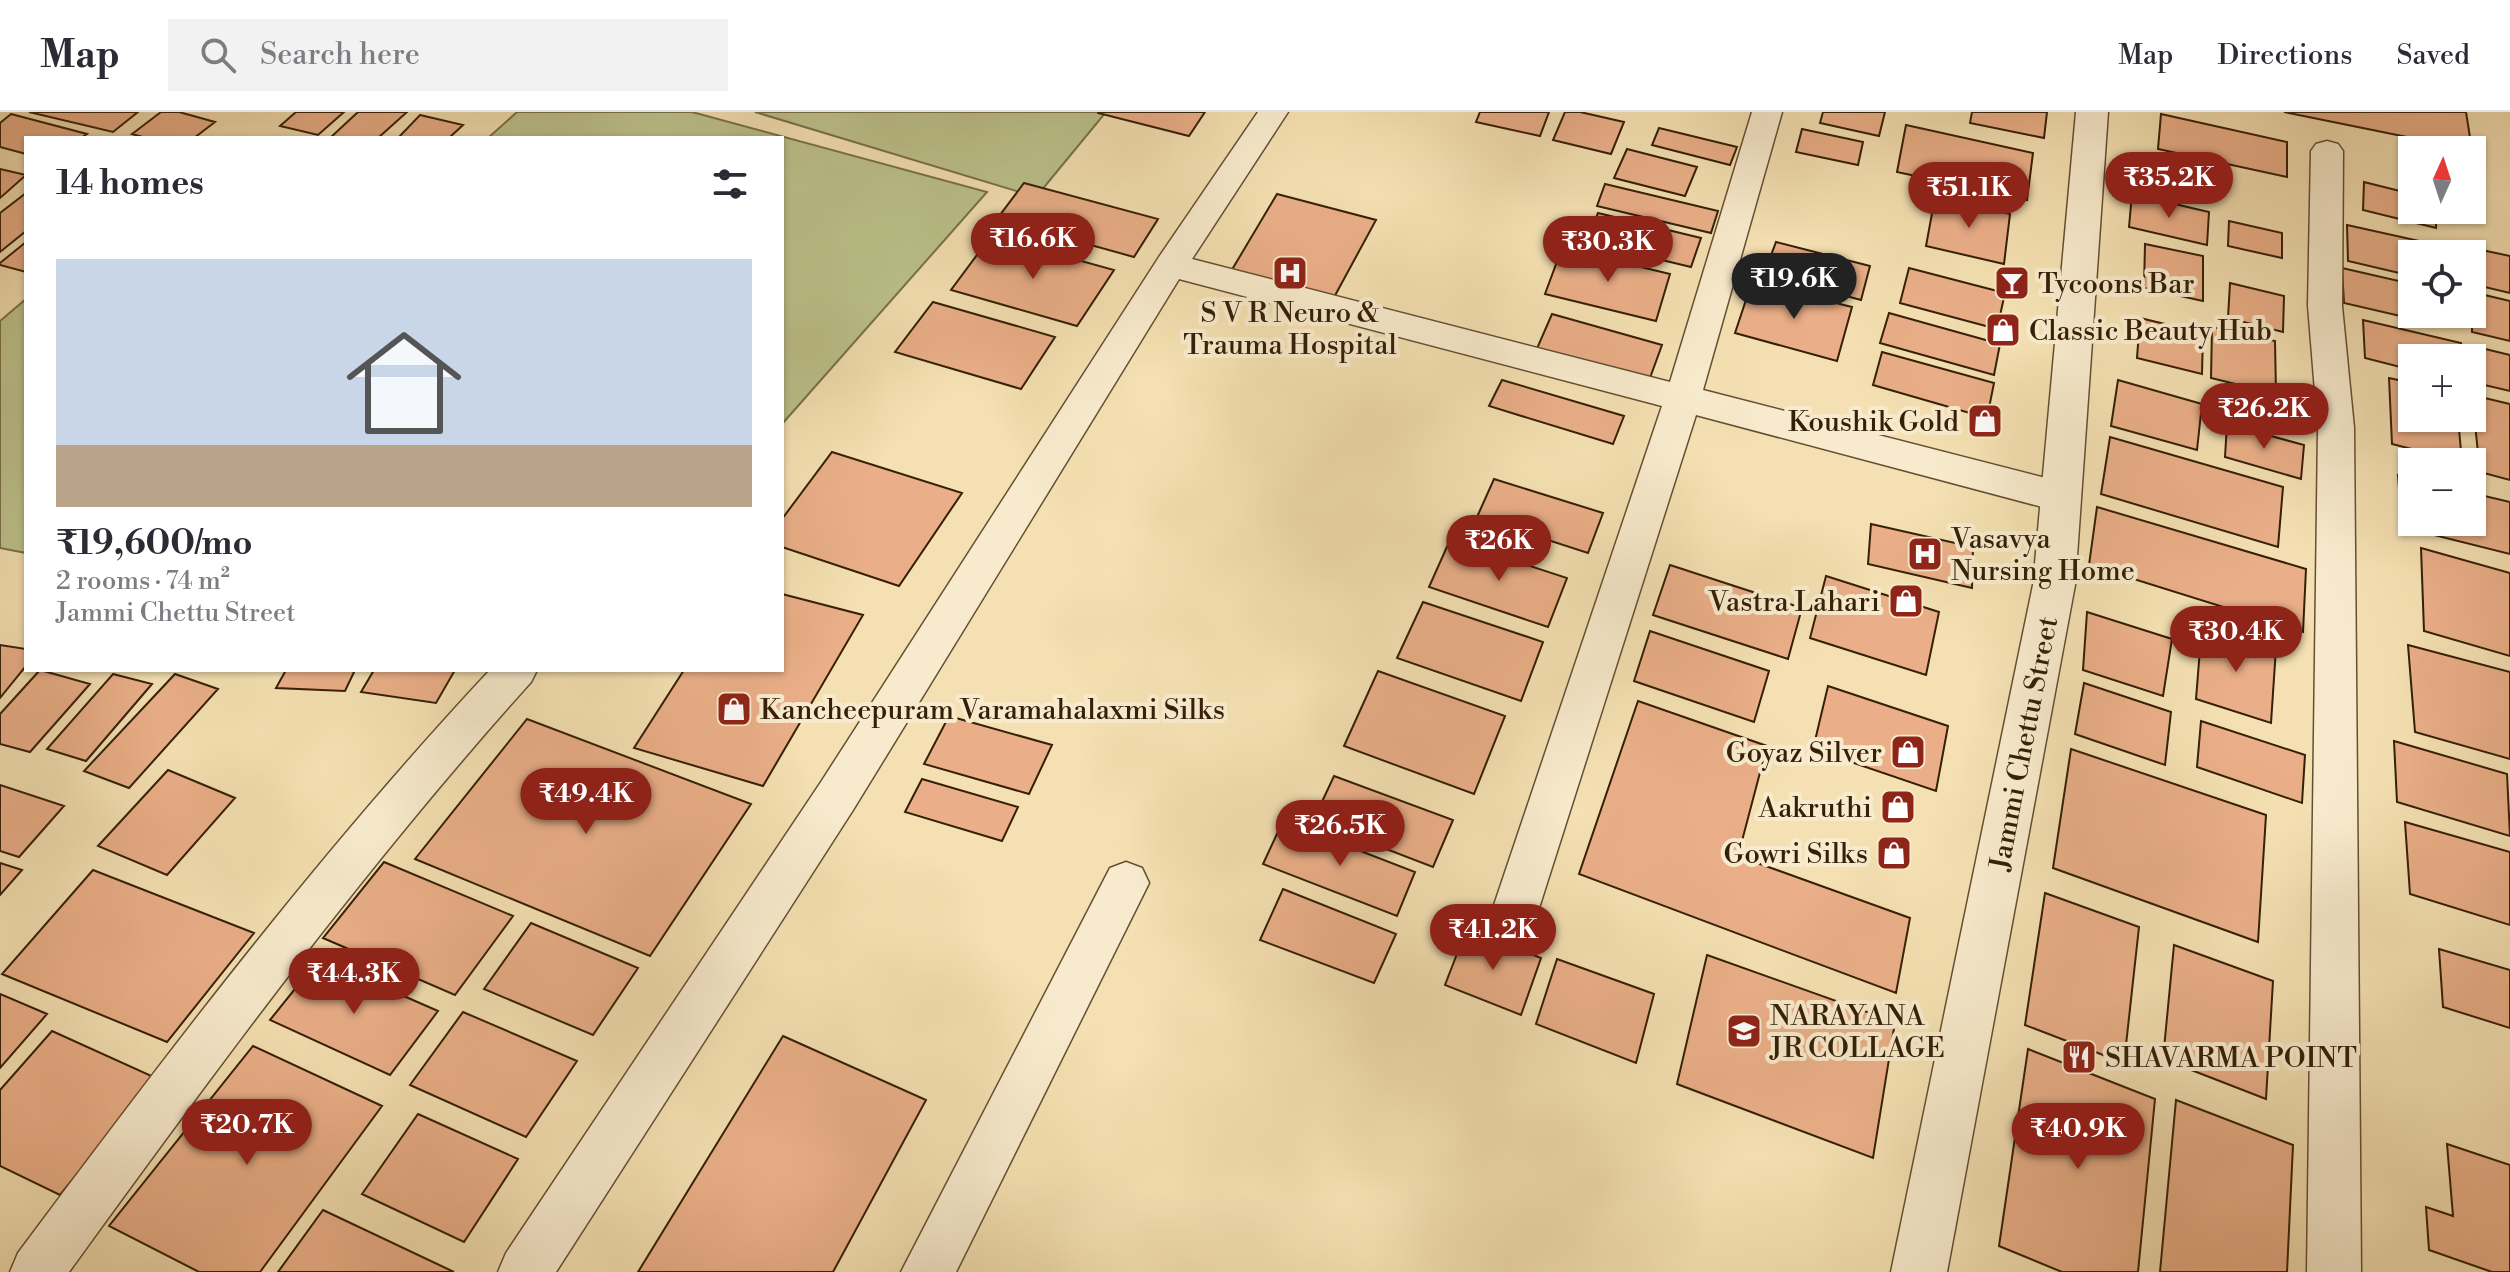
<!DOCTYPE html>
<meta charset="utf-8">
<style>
body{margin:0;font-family:"Libre Bodoni",serif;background:#f2f2f3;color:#2b2b33;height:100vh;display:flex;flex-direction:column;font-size:30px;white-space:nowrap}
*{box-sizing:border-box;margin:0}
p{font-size:26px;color:#7c7c81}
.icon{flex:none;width:44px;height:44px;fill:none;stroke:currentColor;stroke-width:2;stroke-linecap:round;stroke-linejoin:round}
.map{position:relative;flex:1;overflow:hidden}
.panel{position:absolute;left:24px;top:24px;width:760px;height:536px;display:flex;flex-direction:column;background:#fff;border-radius:0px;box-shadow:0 2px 6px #0004}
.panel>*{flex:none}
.needle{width:52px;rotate:3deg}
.buttons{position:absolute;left:2398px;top:24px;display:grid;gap:16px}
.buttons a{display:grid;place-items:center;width:88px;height:88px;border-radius:0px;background:#fff;box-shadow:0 2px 6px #0004;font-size:40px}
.price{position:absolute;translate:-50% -68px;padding:0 18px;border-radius:28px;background:#8f2418;color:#fff;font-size:26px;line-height:52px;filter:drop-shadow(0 2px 4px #0008)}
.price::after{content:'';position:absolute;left:50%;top:48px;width:24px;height:18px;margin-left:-12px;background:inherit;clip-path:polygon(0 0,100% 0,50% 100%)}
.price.current{background:#222;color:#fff}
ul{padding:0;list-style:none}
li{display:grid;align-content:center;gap:16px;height:424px;padding:0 32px}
li span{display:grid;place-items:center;height:248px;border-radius:0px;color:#555}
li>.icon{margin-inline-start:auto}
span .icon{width:144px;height:144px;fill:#fffc;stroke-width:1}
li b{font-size:34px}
h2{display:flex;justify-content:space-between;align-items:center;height:96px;padding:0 32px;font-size:34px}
header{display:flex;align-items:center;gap:48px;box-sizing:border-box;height:112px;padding:0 40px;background:#fff;border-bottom:2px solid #e1e1e2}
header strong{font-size:38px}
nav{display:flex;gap:44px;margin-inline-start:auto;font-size:28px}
.search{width:560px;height:72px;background:#f2f2f3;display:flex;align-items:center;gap:20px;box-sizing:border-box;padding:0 28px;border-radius:0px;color:#7c7c81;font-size:30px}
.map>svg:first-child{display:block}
</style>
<header>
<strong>Map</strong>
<div class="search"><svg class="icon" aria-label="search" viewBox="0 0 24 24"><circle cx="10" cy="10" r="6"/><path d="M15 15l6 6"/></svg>Search here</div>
<nav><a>Map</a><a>Directions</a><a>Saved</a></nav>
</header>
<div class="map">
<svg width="2510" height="1160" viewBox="0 0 2510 1160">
<rect width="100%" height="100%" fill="#f4e0b2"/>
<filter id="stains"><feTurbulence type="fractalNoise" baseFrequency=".0025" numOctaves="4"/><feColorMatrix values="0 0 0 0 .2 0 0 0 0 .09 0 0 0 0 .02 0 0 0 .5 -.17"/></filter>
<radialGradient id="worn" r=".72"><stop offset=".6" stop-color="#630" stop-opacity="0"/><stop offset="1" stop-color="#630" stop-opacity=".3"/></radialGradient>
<path fill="#bcc28c" stroke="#78704a" stroke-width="2" d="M517,0H692L987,80L782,312V26H488Z
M755,0H1106L1036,85Z
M26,187V441L0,436V209Z"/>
<path fill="#eaaf88" stroke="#351f07" stroke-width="2" d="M29,0H138L113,20Z
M161,0H179L215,10L194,26H146L132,22Z
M296,0H344L318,23L280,14Z
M358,0H407L378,26H330Z
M1205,0L1189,24L1098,1V0Z
M1480,0H1549L1540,24L1476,10Z
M1565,0H1580L1624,10L1611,42L1553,28Z
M1823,0H1885L1879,24L1820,11Z
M1972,0H2047L2044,26L1970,11Z
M2284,0H2466L2472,38H2471Z
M11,2L87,22L81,26H26V42L0,35V11Z
M2161,2L2287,30V65L2158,37Z
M420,3L463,13L449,26H398Z
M1906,13L2033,41L2027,88L1897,60Z
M1659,16L1737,35L1730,53L1652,33Z
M1802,17L1863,30L1858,53L1796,40Z
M1627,37L1697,55L1685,84L1614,66Z
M0,57L26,63L0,86Z
M2364,70L2412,82V98H2436V116L2363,98Z
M1024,71L1158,107L1134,145L997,107Z
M1605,72L1718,99L1711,121L1597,94Z
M26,81V119L0,140V101Z
M1277,82L1376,108L1332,189L1230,161Z
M2132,82L2209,100L2207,133L2129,115Z
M1935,85L2010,102L2004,152L1926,134Z
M1598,101L1701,126L1691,155L1587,130Z
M2229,109L2282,121V146L2228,134Z
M2347,113L2433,132L2434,142H2412V164L2348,149Z
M991,124L1114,158L1077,214L951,178Z
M26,130V160L0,153V151Z
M1776,130L1870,154L1861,188L1764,162Z
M2145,132L2203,144V189L2144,176Z
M2463,134L2510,144V181L2472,172V142H2464Z
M1562,136L1670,162L1656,209L1545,182Z
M1909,156L2005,181L1997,217L1900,191Z
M2342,156L2412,172V202H2435V212L2344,191Z
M1752,170L1852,195L1837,249L1735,221Z
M2230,171L2284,184L2283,220L2228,206Z
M2472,180L2510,189V229L2472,220Z
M933,190L1055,225L1021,277L895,240Z
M1889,201L2000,232L1994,263L1880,231Z
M1552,202L1662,233L1647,274L1535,241Z
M2140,206L2203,221L2202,262L2137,246Z
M2363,208L2461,231L2463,246H2412V258L2365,246Z
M2212,215L2275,229L2276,282L2211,266Z
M2477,235L2510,243V279L2480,272Z
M1882,240L1994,271L1987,306L1873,273Z
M2389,266L2412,271V306H2458L2462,350L2392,332Z
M1502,268L1624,304L1613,332L1489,294Z
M2118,268L2202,292L2197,338L2111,314Z
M2472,283L2510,292V368L2480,360Z
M2227,312L2304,333L2301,367L2225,345Z
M2110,325L2283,375L2278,435L2101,382Z
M832,340L962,381L899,474L782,435V407Z
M2398,363L2412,366V410H2472V381L2510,390V442L2402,415Z
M1494,367L1603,401L1588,441L1477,405Z
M2097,395L2306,457L2303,520L2089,453Z
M1871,412L1973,435L1972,476L1868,452Z
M1450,428L1567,466L1548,515L1429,475Z
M2421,436L2510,461V544L2424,519Z
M1670,453L1802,496L1788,547L1653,503Z
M1826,464L1939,500L1926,563L1810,526Z
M782,482L863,503L763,674L634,636L684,558H782Z
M1423,490L1543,530L1521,589L1397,546Z
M2087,500L2172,527L2163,584L2083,558Z
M2202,512L2276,536L2271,611L2196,587Z
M1650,519L1769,559L1754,610L1634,569Z
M0,533L26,537V554L0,586Z
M2408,533L2510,560V647L2415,620Z
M40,558L90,572L30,640L0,632V602Z
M286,558H355L345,579L276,576Z
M374,558H455L436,591L361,580Z
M1378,559L1505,604L1474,682L1344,634Z
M113,562L152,572L86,649L47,637Z
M175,562L218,577L129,676L84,659Z
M2084,571L2171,600L2165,653L2075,622Z
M1828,574L1948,614L1936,679L1813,637Z
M1638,589L1767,634L1738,744L1910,806L1896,881L1579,762Z
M949,604L1052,633L1029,682L924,652Z
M527,607L751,692L650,844L415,747Z
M2201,609L2305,643L2302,691L2197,655Z
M2394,629L2507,662L2510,724L2397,690Z
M2071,637L2266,703L2258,830L2053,756Z
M168,658L235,686L167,763L98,734Z
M1334,664L1453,708L1433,755L1313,709Z
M922,667L1018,695L1002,729L905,700Z
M0,673L64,694L19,745L0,739Z
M1283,709L1415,760L1397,804L1263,752Z
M2405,710L2510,740V813L2410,782Z
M384,750L513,804L455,883L323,826Z
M0,751L22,758L0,783Z
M93,758L254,821L167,930L2,862Z
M1283,777L1396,822L1374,871L1260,828Z
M2045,781L2139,815L2124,951L2025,913Z
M531,811L638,856L593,923L484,877Z
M1467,816L1541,846L1521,903L1445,873Z
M2174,833L2273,869L2266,987L2163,947Z
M2439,837L2510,858V916L2443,895Z
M1707,843L1895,910L1873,1046L1677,972Z
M319,847L438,899L390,963L270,908Z
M1557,847L1654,882L1636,951L1536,912Z
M0,882L47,902L0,956Z
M463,900L577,949L526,1025L410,973Z
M52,919L156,966L60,1083L0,1054V978Z
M783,924L926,988L833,1160H638Z
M253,934L382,994L260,1160H199L109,1114Z
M2028,937L2155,987L2138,1160H2062L1999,1134Z
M2176,988L2293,1033L2287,1160H2160Z
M418,1002L518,1047L464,1130L362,1082Z
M2447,1032L2510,1053V1160H2492L2429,1138L2426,1095L2453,1104Z
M323,1098L454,1160H278Z"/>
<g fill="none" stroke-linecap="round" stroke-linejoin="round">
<defs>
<path id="minor" d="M1258,0H1288L1192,147L1670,270L1752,0H1782L1703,278L2061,370L2075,375L2080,385L2075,395L2061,400L1696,303L1540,793L1533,808L1517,814L1501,808L1494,793L1662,294L1179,167L853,698L556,1160H498L506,1141L821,670L1159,145Z
M2327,29L2338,32L2343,39L2342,194L2354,316L2361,1160H2307L2318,316L2308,194L2311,39L2316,32Z
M490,558H537L531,570C363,757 216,957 69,1160H10L18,1141C168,940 319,741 490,558Z
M1126,750L1142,756L1149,771L956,1160H901L1110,756Z"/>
<path id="tertiary" d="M2076,0H2108L2075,473L1947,1160H1891L2033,473Z"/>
</defs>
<use href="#minor" stroke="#654f32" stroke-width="3"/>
<use href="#tertiary" stroke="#654f32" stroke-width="3"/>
<use href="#minor" fill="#f8ebcd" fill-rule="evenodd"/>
<use href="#tertiary" fill="#f8ebcd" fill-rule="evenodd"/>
</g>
<defs>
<symbol id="hospital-square" viewBox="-11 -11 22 22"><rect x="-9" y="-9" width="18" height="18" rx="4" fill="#8f2418" stroke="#f8ebcd"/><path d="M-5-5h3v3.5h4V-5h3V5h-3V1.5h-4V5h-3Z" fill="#fff"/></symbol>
<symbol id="bar-square" viewBox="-11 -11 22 22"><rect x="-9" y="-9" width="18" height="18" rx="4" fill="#8f2418" stroke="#f8ebcd"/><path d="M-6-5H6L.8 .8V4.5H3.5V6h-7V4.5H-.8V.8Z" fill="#fff"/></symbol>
<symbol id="shop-square" viewBox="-11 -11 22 22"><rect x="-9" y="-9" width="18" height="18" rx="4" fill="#8f2418" stroke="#f8ebcd"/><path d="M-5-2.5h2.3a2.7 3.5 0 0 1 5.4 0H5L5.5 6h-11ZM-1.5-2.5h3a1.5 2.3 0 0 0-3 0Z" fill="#fff"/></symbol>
<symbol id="university-square" viewBox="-11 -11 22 22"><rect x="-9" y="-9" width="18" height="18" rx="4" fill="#8f2418" stroke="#f8ebcd"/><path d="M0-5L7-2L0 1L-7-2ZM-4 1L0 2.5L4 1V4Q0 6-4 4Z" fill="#fff"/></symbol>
<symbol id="restaurant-square" viewBox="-11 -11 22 22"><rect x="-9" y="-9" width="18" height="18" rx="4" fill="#8f2418" stroke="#f8ebcd"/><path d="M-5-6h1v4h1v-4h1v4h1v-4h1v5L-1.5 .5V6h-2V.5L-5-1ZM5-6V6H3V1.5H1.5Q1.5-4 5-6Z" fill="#fff"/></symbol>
</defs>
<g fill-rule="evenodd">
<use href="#hospital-square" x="1270" y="141" width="40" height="40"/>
<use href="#bar-square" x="1992" y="151" width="40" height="40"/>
<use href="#shop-square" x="1983" y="198" width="40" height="40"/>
<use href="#shop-square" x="1965" y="289" width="40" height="40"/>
<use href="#hospital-square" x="1905" y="422" width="40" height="40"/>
<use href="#shop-square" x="1886" y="469" width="40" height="40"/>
<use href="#shop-square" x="714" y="577" width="40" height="40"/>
<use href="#shop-square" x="1888" y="620" width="40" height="40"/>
<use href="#shop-square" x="1878" y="675" width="40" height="40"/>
<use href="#shop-square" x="1874" y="721" width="40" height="40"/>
<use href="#university-square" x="1724" y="899" width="40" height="40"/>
<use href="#restaurant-square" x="2059" y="925" width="40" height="40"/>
</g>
<g text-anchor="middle" stroke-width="8" stroke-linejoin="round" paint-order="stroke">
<g font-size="28" fill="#351f07" stroke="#f8ebcd" text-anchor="start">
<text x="2038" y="181">Tycoons Bar</text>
<text x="1290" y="210" text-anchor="middle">S V R Neuro &amp;<tspan x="1290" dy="32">Trauma Hospital</tspan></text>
<text x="2029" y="228">Classic Beauty Hub</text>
<text x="1959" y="319" text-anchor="end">Koushik Gold</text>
<text x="1951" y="436">Vasavya<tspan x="1951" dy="32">Nursing Home</tspan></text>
<text x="1880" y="499" text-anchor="end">Vastra Lahari</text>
<text x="760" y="607">Kancheepuram Varamahalaxmi Silks</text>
<text x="1882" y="650" text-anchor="end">Goyaz Silver</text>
<text x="1872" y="705" text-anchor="end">Aakruthi</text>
<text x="1868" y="751" text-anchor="end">Gowri Silks</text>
<text x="1770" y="913">NARAYANA<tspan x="1770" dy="32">JR COLLAGE</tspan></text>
<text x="2105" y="955">SHAVARMA POINT</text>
</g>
<g font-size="28" fill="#351f07" stroke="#f8ebcd">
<text transform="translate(2023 631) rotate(-79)" y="10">Jammi Chettu Street</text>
</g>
</g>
<rect width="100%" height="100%" filter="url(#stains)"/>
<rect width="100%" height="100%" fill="url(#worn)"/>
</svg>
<div class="buttons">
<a><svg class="needle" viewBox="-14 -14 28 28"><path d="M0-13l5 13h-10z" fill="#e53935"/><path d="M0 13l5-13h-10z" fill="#7c7c81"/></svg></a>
<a><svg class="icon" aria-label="locate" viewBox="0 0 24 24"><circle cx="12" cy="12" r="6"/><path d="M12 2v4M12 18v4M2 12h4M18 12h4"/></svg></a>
<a>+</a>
<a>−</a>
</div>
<b class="price" style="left:2169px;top:108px">₹35.2K</b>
<b class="price" style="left:1969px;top:118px">₹51.1K</b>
<b class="price" style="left:1033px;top:169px">₹16.6K</b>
<b class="price" style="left:1608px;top:172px">₹30.3K</b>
<b class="price current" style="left:1794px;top:209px">₹19.6K</b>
<b class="price" style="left:2264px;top:339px">₹26.2K</b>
<b class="price" style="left:1499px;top:471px">₹26K</b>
<b class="price" style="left:2236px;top:562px">₹30.4K</b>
<b class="price" style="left:586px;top:724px">₹49.4K</b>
<b class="price" style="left:1340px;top:756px">₹26.5K</b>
<b class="price" style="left:1493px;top:860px">₹41.2K</b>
<b class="price" style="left:354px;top:904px">₹44.3K</b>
<b class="price" style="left:247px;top:1055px">₹20.7K</b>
<b class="price" style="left:2078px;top:1059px">₹40.9K</b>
<section class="panel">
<h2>14 homes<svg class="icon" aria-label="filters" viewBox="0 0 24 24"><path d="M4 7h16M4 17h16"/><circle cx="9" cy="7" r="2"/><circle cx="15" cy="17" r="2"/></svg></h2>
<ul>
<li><span style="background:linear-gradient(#c9d6e8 75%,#b9a48a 0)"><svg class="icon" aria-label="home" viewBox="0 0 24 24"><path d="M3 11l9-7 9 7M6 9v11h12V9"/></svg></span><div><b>₹19,600/mo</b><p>2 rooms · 74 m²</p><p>Jammi Chettu Street</p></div></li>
</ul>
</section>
</div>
